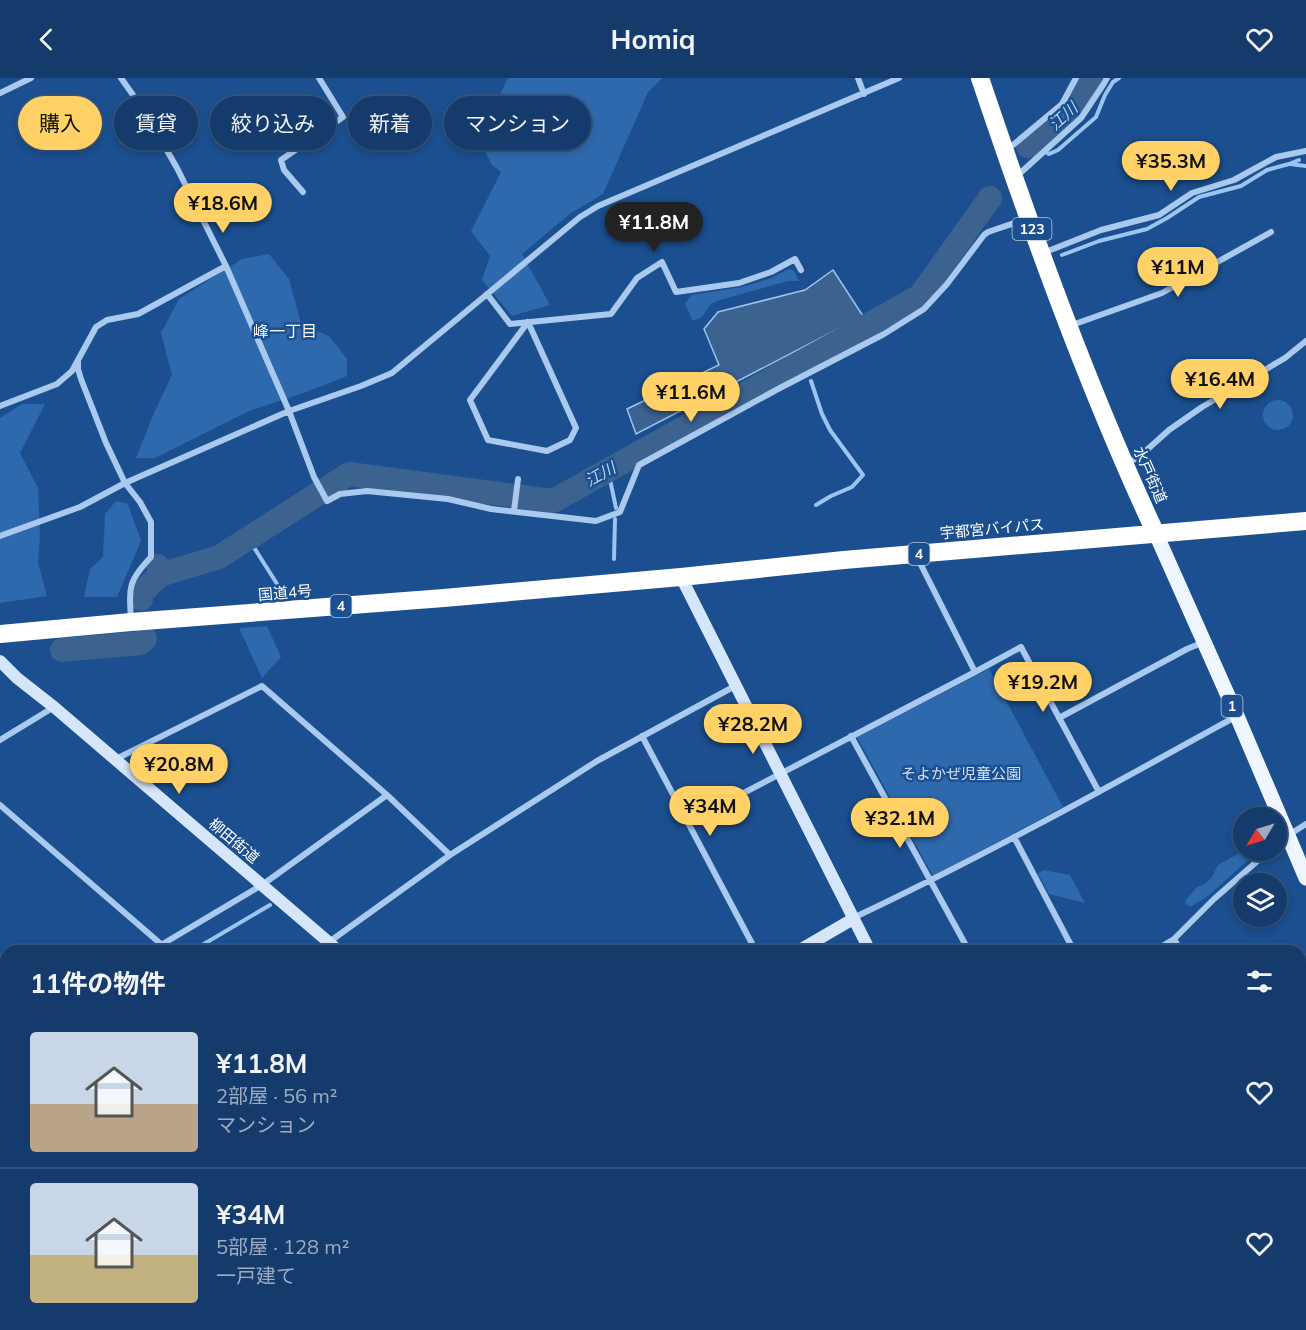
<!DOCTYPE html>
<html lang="ja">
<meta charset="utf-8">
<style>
body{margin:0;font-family:Mulish,"Noto Sans JP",sans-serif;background:#1d4271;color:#f1f3f6;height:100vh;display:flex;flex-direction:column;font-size:22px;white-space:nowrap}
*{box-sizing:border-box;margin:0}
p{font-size:20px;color:#9dadc1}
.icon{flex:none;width:33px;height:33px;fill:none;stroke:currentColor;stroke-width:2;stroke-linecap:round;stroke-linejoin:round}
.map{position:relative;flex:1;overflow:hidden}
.details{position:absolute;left:0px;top:867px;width:1306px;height:386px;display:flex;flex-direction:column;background:#143b6b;border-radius:18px 18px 0 0;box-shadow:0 3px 9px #0003,0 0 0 2px #33557e}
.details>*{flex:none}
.guide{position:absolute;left:18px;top:18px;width:600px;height:54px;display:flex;gap:12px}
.needle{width:39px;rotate:232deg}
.fabs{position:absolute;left:1233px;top:729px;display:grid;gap:12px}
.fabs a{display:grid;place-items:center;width:54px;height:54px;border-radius:50%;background:#143b6b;box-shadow:0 3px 9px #0003,0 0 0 2px #33557e;font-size:30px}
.price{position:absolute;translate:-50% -51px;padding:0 14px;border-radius:21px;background:#ffd166;color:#111;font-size:20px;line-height:39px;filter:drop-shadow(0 2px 3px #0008)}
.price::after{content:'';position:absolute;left:50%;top:36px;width:18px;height:14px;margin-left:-9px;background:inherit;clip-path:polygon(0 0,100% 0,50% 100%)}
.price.current{background:#222;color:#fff}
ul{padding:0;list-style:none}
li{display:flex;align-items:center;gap:18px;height:150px;padding:0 30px}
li+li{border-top:2px solid #33557e}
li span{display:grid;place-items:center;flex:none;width:168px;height:120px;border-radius:6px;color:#555}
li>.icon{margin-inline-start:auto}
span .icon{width:72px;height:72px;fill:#fffc;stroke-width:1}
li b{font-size:26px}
h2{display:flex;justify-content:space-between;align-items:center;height:72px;padding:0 30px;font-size:26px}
.chip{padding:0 21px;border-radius:27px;background:#143b6b;box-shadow:0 3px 9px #0003,0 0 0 2px #33557e;font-size:21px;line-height:54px}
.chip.current{background:#ffd166;color:#111}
header{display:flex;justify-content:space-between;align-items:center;height:78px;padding:0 30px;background:#143b6b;font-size:27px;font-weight:700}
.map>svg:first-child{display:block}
</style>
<header><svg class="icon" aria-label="back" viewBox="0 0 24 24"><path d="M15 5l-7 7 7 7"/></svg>Homiq<svg class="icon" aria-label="heart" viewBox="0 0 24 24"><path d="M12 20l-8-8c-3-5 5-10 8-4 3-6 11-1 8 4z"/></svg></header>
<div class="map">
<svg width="1306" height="1252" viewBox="0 0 1306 1252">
<rect width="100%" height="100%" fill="#1b4f8f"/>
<path fill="#2e69ad" d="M508,0H662L648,14L603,116L571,135L522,176L550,227L512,238L482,202L490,178L471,153L501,94L491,86L485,72L488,43L497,30L501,14Z
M269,176L289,201L301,245L330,259L347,281V298L301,316L249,333L155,380H136L154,335L172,297L161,255L179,221L242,181Z
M789,191L794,193L799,203H788L717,223L711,226L702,239L693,243L685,226L691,217L742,209L769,201Z
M1263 337a15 15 0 1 1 30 0a15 15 0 1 1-30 0Z
M22,326H45L20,375L38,410L40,457L38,485L47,518L0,525V340Z
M116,423L128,426L141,463L117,519H84L90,491L103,479L105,436Z
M267,548L281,579L262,600L239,550Z
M989,591L1063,729L933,798L857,659Z
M1243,771L1244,772L1258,773L1208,818L1190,829L1187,827L1185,823L1197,809L1205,806L1212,799L1218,787L1238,776L1241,772Z
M1043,792L1070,797L1085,825L1049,816L1038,796Z"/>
<path fill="#3c6290" stroke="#9cc4f0" stroke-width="1.5" d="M833,192L863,238L636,356L627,331L719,287L704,251L718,234L805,212Z"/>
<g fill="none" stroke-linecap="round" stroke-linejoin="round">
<path stroke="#9cc4f0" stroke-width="4" d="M1031,65L1049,76L1058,72L1096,39L1105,17L1113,4L1119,0
M1290,86L1306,88
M1062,177L1099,163L1147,151L1167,140L1199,119L1241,108L1267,92L1289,86L1299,82
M804,283L806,290
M811,303L822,336L830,352L863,397L852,409L831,418L816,427
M608,392L616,430
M248,460L279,509
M614,481L615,441
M192,873L270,827
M0,986L6,983"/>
<path stroke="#3c6290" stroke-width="24" d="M1028,68L1079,26L1090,0
M158,488L160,497L219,479L349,396L553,423L920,218L990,120
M141,521V515L160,497
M62,572L141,565L145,561"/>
<path stroke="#a9c9ee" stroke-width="6" d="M121,0L145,34L177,90L226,188L289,333L314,399L327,423L340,416L367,413L448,421L491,431L596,443L620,434L639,387L778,311L884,256L924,231L947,206L984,157L988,154L1026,141
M858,0L864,16
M0,15L31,0
M1007,72L1062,26L1076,0
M1017,98L1081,40L1103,7L1107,0
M303,114L284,92L281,82L343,39L319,0
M1043,175L1101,152L1159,137L1192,115L1234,102L1276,79L1306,73
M487,216L510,246L611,236L637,200L662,184L676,214L739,205L771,194L795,181L801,192
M528,244L576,350L570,362L547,373L488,362L470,322Z
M1072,247L1162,215L1271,154
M78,282V291L81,301L106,365L125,405L140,424L151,444V479C128,503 129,509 131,542
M0,328L57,306L72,293L96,249L107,242L138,236L226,188
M1128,385L1140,378L1169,352L1202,329L1285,280L1306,263
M514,433L518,401
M0,458L80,429L125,405L289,333L361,308L392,295L580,139L598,128L899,0
M975,594L1021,569L1099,714
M1059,640L1187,571L1204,564
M642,658L756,873
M851,658L969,873
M0,662L54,629
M114,682L262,608L387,717
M0,727L169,873
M688,744L975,594L917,479
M1014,759L1074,873
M1276,767L1287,758L1306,746
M853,840C984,778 1110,708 1237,638
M1174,861L1181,873
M329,864L450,777L597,683L735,608
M161,867L262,807L387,717L450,777
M1154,873L1174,861L1214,821L1270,772
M1300,882L1306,879
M0,900L6,909
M1302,990L1306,998
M1300,1068L1306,1080
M1300,1142L1306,1155
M1300,1220L1306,1233
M224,1246L227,1252
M594,1246L597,1252
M855,1246L857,1252
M959,1246L962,1252
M1169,1246L1172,1252
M1210,1246L1212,1252
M1279,1246L1281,1252
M379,1252L388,1246
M830,1252L839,1246
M1085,1252L1096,1246"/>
<path stroke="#d6e6fa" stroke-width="12" d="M681,499L870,873
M0,583L17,600L54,629L339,873
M798,873L853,841
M727,1246L730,1252
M1068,1246L1071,1252
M140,1252L149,1246
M164,1252L173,1246"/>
<path stroke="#f0f6ff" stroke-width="15" d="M1156,456L1237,638L1306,800
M0,1109L6,1118
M0,1170L6,1181
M48,1246L51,1252
M93,1246L97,1252"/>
<path stroke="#fff" stroke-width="18" d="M980,0C1032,154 1087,308 1156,456
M0,556L131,544L444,520L681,499L844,482L1306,443"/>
<path stroke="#fff" stroke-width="1.5" d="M0,1131L6,1140
M0,1144L6,1154
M66,1246L70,1252"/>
</g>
<g text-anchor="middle" stroke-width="5" stroke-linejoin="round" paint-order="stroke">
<g fill="#1b4f8f" stroke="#bbcadd" stroke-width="1.5">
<rect x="1012.5" y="140" width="39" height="22" rx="4.5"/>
<rect x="908.5" y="465" width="21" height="22" rx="4.5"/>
<rect x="330.5" y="517" width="21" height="22" rx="4.5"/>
<rect x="1221.5" y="617" width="21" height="22" rx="4.5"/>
</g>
<g font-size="14" font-weight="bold" fill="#fff">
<text x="1032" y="156">123</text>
<text x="919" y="481">4</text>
<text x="341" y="533">4</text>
<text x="1232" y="633">1</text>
</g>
<g font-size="15" fill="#fff" stroke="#1b4f8f">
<text transform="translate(1150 397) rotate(66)" y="5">水戸街道</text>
<text transform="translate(992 451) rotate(-5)" y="5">宇都宮バイパス</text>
<text transform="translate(285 515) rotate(-5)" y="5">国道4号</text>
<text transform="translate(234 763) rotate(40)" y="5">柳田街道</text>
</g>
<g font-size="15" fill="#cfe3fa" stroke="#1b4f8f">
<text x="961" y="701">そよかぜ児童公園</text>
</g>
<g font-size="16" font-style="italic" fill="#b5d3f5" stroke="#1b4f8f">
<text transform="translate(1063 38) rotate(-42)" y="6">江川</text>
<text transform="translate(600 396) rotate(-29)" y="6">江川</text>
</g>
<g font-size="16" fill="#fff" stroke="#1b4f8f">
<text x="285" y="259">峰一丁目</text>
</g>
</g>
</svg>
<div class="fabs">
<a><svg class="needle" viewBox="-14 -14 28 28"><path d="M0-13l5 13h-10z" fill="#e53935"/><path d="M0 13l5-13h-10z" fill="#9dadc1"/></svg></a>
<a><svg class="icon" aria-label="layers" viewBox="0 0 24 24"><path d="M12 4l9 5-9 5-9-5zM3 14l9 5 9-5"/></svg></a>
</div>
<b class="price" style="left:1171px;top:114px">¥35.3M</b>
<b class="price" style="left:223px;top:156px">¥18.6M</b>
<b class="price current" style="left:654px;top:175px">¥11.8M</b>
<b class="price" style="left:1178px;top:220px">¥11M</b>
<b class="price" style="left:1220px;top:332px">¥16.4M</b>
<b class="price" style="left:691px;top:345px">¥11.6M</b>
<b class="price" style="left:1043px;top:635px">¥19.2M</b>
<b class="price" style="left:753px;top:677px">¥28.2M</b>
<b class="price" style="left:179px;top:717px">¥20.8M</b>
<b class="price" style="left:710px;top:759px">¥34M</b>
<b class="price" style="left:900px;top:771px">¥32.1M</b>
<div class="guide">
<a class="chip current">購入</a>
<a class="chip">賃貸</a>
<a class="chip">絞り込み</a>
<a class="chip">新着</a>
<a class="chip">マンション</a>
</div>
<section class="details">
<h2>11件の物件<svg class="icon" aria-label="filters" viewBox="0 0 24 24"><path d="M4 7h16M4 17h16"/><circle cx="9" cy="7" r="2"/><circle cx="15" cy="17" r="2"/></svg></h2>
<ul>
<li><span style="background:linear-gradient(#c9d6e8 60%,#b9a48a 0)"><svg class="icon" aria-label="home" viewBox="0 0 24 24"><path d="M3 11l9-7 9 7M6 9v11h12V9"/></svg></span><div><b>¥11.8M</b><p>2部屋 · 56 m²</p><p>マンション</p></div><svg class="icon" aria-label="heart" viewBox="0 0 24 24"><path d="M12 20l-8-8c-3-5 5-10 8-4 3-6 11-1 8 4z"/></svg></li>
<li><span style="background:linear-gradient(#c9d6e8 60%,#c2b280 0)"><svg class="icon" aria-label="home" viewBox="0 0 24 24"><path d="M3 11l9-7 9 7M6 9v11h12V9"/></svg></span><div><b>¥34M</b><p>5部屋 · 128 m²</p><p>一戸建て</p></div><svg class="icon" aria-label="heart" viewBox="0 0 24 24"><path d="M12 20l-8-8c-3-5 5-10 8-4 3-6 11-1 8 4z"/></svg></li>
</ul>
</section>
</div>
